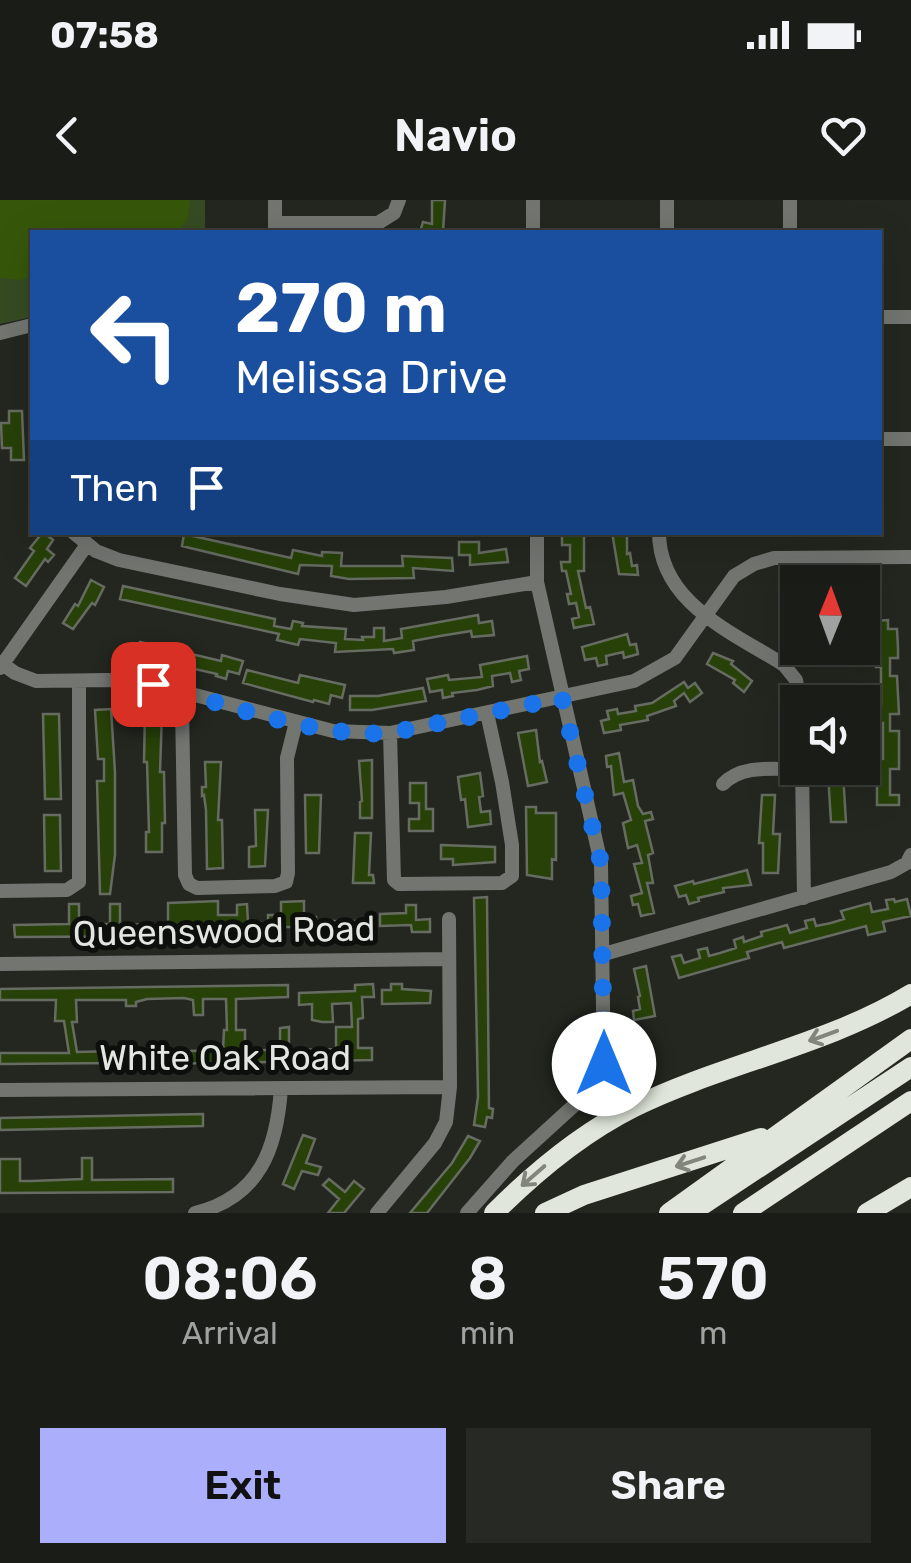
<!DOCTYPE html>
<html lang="en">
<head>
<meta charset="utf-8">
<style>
  body { margin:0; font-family:Rubik,sans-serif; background:#272a24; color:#f1f3f6; height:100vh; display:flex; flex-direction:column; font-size:38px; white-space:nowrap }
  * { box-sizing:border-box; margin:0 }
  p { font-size:32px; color:#9fa2a1 }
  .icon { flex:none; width:55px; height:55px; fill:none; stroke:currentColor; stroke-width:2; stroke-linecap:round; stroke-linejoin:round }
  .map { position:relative; height:1013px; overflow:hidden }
  .side { display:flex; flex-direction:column; background:#1a1d17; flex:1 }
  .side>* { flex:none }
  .banner { position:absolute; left:30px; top:30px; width:852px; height:305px; border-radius:0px; box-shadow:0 10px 40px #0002,0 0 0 2px #383b36; background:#1a4fa0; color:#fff; overflow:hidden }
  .needle { width:65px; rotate:1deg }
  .controls { position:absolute; left:780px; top:365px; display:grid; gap:20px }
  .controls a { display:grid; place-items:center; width:100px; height:100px; border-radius:0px; background:#1a1d17; box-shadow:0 10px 40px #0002,0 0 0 2px #383b36; font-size:50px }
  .pin { position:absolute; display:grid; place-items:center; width:85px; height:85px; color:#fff; margin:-42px; border-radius:20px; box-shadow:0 5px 15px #0006 }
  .me { position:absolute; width:110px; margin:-55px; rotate:0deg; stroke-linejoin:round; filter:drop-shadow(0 0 8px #0008) }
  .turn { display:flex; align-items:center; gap:35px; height:210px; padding:0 40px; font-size:45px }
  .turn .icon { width:130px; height:130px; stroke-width:2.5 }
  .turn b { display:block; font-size:70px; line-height:85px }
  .then { display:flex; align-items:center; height:95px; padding:0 40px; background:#0003; gap:20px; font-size:38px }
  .eta { display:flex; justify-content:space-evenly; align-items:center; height:170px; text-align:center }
  .eta b { font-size:60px; font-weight:600; line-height:70px }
  .action { display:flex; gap:20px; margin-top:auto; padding:20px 40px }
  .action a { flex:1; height:115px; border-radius:0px; background:#abaffb; color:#111; font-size:40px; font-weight:600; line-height:115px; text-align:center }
  .action a+a { background:#272a24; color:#f1f3f6 }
  .status { display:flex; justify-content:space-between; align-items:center; height:70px; padding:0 50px; background:#1a1d17; direction:ltr }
  .status svg { height:28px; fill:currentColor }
  header { display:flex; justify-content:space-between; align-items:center; height:130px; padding:0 40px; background:#1a1d17; font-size:45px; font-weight:600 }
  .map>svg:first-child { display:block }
  .green { fill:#364b22 }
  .water { fill:#36570a }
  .building { fill:#274108; stroke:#666c62; stroke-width:2.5 }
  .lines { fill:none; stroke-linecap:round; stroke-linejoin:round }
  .minor { stroke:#737571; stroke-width:14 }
  .highway { stroke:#e0e6db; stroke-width:20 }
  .oneway { stroke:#81857e }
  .route { stroke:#1a73e8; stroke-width:18; stroke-dasharray:0 32.4 }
  .labels { text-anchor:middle; stroke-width:10; stroke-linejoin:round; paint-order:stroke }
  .street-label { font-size:35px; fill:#e2e5e0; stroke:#0d0f0c }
</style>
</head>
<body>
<div class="status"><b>07:58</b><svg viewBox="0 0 49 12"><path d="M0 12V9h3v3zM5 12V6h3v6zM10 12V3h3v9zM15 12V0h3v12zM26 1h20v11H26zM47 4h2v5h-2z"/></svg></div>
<header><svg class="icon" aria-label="back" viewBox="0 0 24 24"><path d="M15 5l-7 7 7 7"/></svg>Navio<svg class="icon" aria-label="heart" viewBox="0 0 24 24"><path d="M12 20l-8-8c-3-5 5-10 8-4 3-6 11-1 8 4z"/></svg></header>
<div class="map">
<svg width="911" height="1013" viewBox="0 0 911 1013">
  <rect width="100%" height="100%" fill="#23271f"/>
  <!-- green -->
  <path class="green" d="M 0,0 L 205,0 L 205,32 L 32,32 L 32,117 L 0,124 Z"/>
  <!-- water -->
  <path class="water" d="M 0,0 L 189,0 L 190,3 L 187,21 L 176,32 L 32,32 L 32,76 L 20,80 L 0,78 Z"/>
  <!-- building -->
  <path class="building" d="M 432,0 L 445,0 L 443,32 L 420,32 L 423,22 L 432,24 Z
    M 9,211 L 22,211 L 24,260 L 11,260 L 11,248 L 2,248 L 1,223 L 9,223 Z
    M 43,332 L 53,340 L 47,349 L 54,355 L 48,362 L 45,359 L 26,386 L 15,378 L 34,351 L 30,348 Z
    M 571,332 L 584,332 L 584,371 L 578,371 L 586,408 L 590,407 L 594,424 L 574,428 L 572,419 L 579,417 L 576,403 L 569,404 L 567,394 L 571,394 L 566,371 L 562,371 L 561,362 L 570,362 L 570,345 L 562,345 L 562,335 Z
    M 612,332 L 627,332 L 627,354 L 630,353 L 632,366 L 637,365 L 638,375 L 619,374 Z
    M 184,334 L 291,358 L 293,350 L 322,356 L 322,352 L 342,353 L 341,366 L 403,366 L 402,356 L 452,358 L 453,371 L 413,368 L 414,378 L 349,379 L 331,376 L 332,366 L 300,365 L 298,374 L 182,346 Z
    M 459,342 L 479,342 L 479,353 L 506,349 L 508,362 L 470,365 L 470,355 L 459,355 Z
    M 91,380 L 104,387 L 95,405 L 92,403 L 73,429 L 63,423 L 75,404 L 78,406 Z
    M 123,386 L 275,419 L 274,426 L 291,429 L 293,421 L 303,423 L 302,426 L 346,429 L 345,439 L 363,440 L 362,437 L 374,437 L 374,428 L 384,428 L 384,441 L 402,438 L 401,429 L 478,415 L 479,423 L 492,421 L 494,435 L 472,437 L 471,431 L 440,436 L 413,441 L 414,450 L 394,453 L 393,449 L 335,452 L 336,443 L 300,439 L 298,445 L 277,440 L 279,434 L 120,399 Z
    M 888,420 L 888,429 L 897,429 L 898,448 L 898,458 L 890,458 L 890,476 L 897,476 L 899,514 L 890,514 L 890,531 L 899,531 L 899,569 L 890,569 L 890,595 L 899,595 L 899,605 L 877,605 L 877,560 L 883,559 L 883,523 L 877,523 L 876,505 L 881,505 L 881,467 L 876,467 L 875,421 Z
    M 627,434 L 630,445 L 636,444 L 638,454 L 624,458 L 623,452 L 606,456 L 607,464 L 598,466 L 596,458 L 585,460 L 582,447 Z
    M 140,442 L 221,461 L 222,455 L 243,461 L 239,474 L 228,471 L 226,479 L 216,476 L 217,474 L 138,456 Z
    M 713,453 L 733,461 L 731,464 L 752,481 L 744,492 L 733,483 L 735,480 L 707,464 Z
    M 527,456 L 529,469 L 519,471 L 521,480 L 512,482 L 510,473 L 492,476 L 493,486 L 477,490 L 452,493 L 453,496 L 443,498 L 442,490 L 430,492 L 427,479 L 448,475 L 449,480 L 482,477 L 480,465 Z
    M 247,470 L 298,483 L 300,475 L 345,485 L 342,498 L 331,495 L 329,504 L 314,500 L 313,502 L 243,483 Z
    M 684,482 L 688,488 L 695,483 L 702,493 L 690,502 L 684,493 L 674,501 L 676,506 L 647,516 L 648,520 L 620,525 L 621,530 L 604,533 L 601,521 L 609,519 L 607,511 L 617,509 L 618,514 L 636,511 L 635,506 L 652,503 Z
    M 423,488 L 426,501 L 372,510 L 350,510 L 350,496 L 378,496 Z
    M 111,509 L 115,572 L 115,655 L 110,694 L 100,694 L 97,581 L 104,581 L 104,559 L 98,559 L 95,510 Z
    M 145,512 L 162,512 L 160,572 L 164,572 L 165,623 L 162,623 L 162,652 L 146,652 L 146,632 L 149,632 L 147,562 L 144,562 Z
    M 43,514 L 59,514 L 61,599 L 45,599 Z
    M 536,530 L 540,562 L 542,561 L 547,582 L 528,586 L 518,533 Z
    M 619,553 L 624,582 L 633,580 L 638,606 L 643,614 L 651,612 L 653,619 L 645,621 L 653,653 L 648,655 L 653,683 L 647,683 L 654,713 L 641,716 L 638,704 L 633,705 L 631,696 L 642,693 L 634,664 L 642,663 L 637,645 L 628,648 L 623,623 L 631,620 L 623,593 L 614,595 L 611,566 L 607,567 L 606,556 Z
    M 372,560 L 372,618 L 360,618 L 360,602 L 362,601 L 359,561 Z
    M 205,562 L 221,562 L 218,620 L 222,620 L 223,668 L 207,669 L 206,610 L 204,595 L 202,596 L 202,587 L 206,587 Z
    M 480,573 L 483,596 L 479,597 L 481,612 L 490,611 L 491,624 L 468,627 L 465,599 L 461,600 L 458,577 Z
    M 828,573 L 843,573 L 846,622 L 831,622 Z
    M 410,583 L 426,583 L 426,609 L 433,609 L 433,631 L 409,631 L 409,619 L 419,619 L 419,603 L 410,603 Z
    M 305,595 L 321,595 L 319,653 L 306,653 Z
    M 762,595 L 775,595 L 773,634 L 780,634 L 778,673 L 763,673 L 763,643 L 759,643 Z
    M 526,607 L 536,607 L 536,613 L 556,613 L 556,660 L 552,659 L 552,679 L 527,675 Z
    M 255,610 L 268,610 L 265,666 L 249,667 L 249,647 L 256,646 Z
    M 44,615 L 60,615 L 61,671 L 45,671 Z
    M 355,633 L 371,633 L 369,675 L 373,675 L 374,683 L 353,683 Z
    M 441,645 L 495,647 L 495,662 L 453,665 L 453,659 L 441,659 Z
    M 747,670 L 751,685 L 723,688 L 724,692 L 698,698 L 699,701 L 689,704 L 686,695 L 679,697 L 675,686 L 693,681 L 694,684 Z
    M 487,697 L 489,908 L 493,909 L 492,918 L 487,917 L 485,927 L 474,925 L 478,897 L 474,698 Z
    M 894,699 L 895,702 L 907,699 L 911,716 L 883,722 L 885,731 L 868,735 L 866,726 L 784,748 L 782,742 L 747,752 L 749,758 L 679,778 L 672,757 L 681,755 L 684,763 L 700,758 L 698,750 L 707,748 L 709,756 L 720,753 L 736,748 L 734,740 L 743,737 L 744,742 L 762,736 L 761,732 L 787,725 L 790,733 L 807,728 L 805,721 L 814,719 L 816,726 L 831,723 L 844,719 L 841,711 L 870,703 L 872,712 L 888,709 L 886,700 Z
    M 218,701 L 218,715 L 237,715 L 237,705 L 247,704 L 248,722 L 260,722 L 260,734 L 241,734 L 241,727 L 203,727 L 204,736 L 15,737 L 14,725 L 69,724 L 69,704 L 79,704 L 79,724 L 110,724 L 110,704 L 120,704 L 120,725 L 156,724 L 168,723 L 168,703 Z
    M 304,701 L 304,717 L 316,717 L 316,721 L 372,721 L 373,733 L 298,734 L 298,727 L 268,727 L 268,715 L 281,715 L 281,702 Z
    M 406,705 L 416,705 L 416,720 L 430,719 L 430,732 L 412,732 L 411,725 L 380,726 L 380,714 L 406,713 Z
    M 646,766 L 655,816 L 634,820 L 633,811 L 640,809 L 638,797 L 640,796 L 634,769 Z
    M 373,784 L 374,797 L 362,797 L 363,818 L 358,819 L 358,848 L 372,848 L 372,860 L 155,864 L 154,852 L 223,850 L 224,830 L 227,830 L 226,799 L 203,799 L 203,815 L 194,815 L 193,800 L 184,798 L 147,799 L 136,802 L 136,806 L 126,806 L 126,800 L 76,800 L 77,822 L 72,822 L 77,852 L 114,851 L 114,863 L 0,864 L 0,853 L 69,853 L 64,821 L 55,821 L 56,800 L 0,800 L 0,789 L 288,785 L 288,797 L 236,799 L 236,830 L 245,830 L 245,850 L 280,850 L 280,828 L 289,827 L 289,850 L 336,849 L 336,827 L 352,827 L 351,803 L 332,804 L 333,822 L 322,822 L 312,820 L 312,804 L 299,805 L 299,793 L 355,791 L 355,785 Z
    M 391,784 L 402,784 L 402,789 L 431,791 L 430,803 L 382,804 L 382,790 L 391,790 Z
    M 203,914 L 203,926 L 0,930 L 0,918 Z
    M 303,935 L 315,939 L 306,963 L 321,967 L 318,975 L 302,971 L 294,989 L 283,984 Z
    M 468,936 L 480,941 L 470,958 L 427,1013 L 410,1013 L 452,963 Z
    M 82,958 L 92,958 L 92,980 L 173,979 L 173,992 L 0,993 L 0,959 L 20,959 L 20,981 L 32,981 L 82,979 Z
    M 329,979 L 345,992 L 354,981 L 364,989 L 344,1013 L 328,1013 L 339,999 L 323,985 Z"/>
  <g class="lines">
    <!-- minor -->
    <path class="minor" d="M 275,0 L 275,32
      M 533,0 L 533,32
      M 667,0 L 667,32
      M 790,0 L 790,32
      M 275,23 L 378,23 L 394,13 L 399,0
      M 880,117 L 911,117
      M 0,133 L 32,125
      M 880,239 L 911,239
      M 73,332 L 96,351 L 119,360 L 280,394 L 354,405 L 446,397 L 537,382
      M 659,332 C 659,403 732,432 784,465 L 796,480 L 800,502
      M 0,462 L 15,473 L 36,481 L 108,480 L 153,484 L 333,531 L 390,533 L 634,481 L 675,458 L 734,376 L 754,364 L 774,358 L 911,357
      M 0,468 L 86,346
      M 185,492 L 182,507 L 185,675 L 189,684 L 197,688 L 275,686 L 286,682 L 288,673 L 287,558 L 296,522
      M 390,533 L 394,680 L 399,684 L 502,683 L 512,676 L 512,645 L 502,582 L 487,513
      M 802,568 L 804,698
      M 723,584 C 743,563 776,570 802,569
      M 0,691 L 67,690 L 79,682 L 79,481
      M 604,754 L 891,672 L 907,663 L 911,655
      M 0,764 L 449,759
      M 0,890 L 450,887
      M 195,1013 C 260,997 277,948 281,888
      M 377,1013 L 435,943 L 446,922 L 450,887 L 449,719
      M 467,1013 L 513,961 L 604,878 L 601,663 L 537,382 L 537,332"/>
    <!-- highway -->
    <path class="highway" d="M 494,1013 C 535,972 582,933 634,907 C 724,863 825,846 911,794
      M 545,1013 L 584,995 L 761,938
      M 669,1013 L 911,839
      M 690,1013 L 911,867
      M 743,1013 L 911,901
      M 867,1013 L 911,987"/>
  </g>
  <!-- one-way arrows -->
  <defs><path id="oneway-shaft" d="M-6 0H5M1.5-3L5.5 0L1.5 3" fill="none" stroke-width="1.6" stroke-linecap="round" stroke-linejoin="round" transform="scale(2.5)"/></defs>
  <g class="oneway">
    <use href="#oneway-shaft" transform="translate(823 836) rotate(160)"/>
    <use href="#oneway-shaft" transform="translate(690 962) rotate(162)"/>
    <use href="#oneway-shaft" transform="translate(533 976) rotate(139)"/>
  </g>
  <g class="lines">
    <!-- route -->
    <path class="route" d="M 153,484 C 227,504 314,538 390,533 L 562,498 L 601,663 L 604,864"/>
  </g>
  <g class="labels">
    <!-- street labels -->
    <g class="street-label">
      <text transform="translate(224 731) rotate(-1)" y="12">Queenswood Road</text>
      <text x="225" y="870">White Oak Road</text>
    </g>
  </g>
</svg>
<div class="controls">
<a><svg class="needle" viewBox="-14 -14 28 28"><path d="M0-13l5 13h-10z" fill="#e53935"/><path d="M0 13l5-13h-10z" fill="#9fa2a1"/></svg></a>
<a><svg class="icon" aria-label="sound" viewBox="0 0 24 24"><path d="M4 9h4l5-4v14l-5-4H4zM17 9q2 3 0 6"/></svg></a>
</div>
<div class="pin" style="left:153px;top:484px;background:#d93025"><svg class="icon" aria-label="arrive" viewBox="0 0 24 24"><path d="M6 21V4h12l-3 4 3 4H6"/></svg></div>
<svg class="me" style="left:604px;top:864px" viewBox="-20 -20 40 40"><circle r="19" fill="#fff"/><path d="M0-13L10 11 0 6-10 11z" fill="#1a73e8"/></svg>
<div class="banner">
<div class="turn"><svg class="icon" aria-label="left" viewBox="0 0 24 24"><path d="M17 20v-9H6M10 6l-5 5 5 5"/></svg><div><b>270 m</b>Melissa Drive</div></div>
<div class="then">Then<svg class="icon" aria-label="arrive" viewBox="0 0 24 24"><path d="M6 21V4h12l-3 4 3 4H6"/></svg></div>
</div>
</div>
<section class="side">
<div class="eta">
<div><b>08:06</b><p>Arrival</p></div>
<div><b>8</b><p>min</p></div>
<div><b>570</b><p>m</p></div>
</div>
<div class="action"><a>Exit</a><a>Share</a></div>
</section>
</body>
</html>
